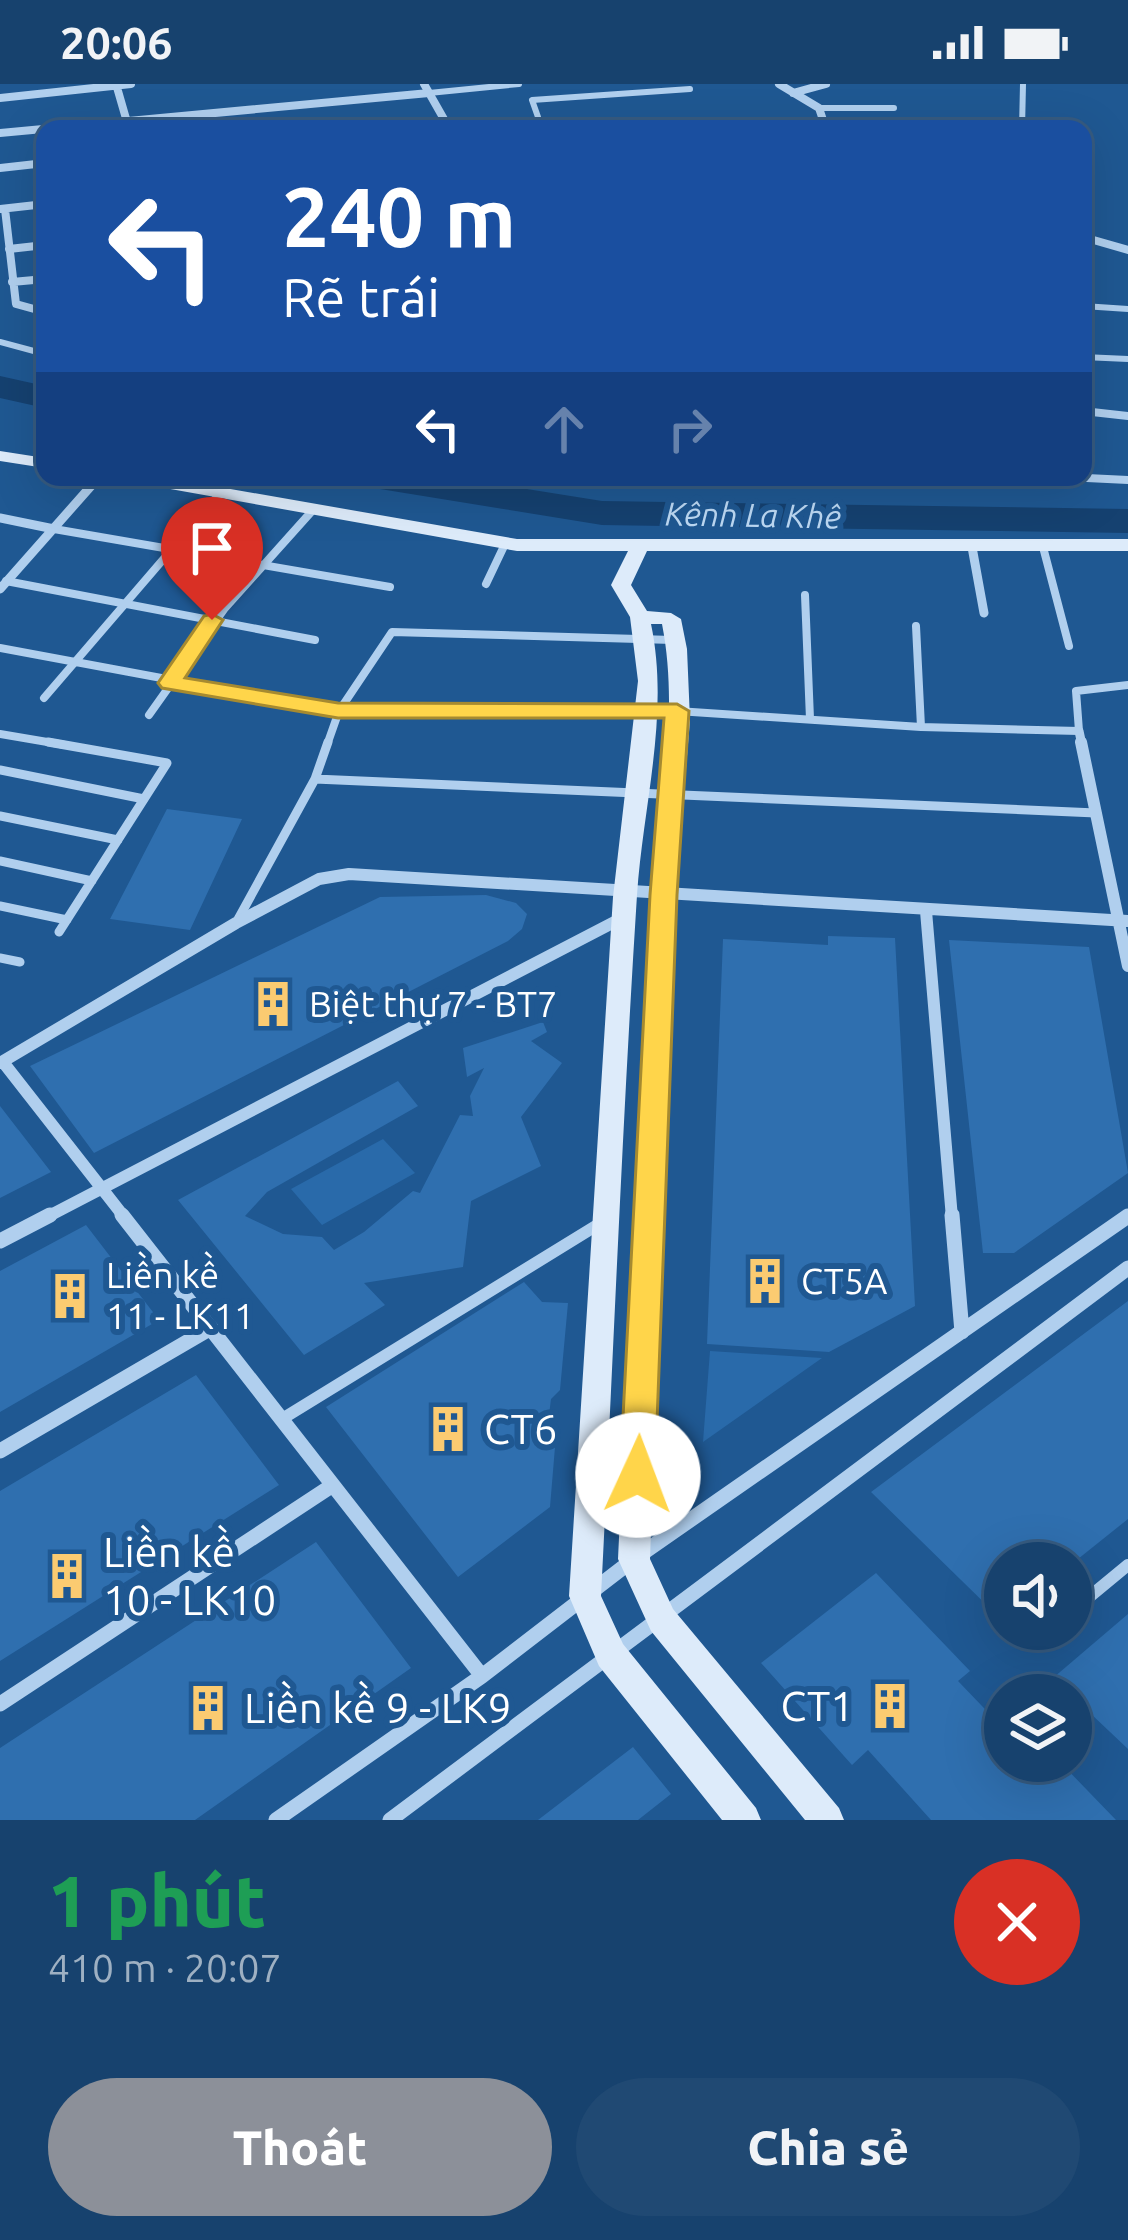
<!DOCTYPE html>
<html lang="vi">
<head>
<meta charset="utf-8">
<style>
  body { margin:0; font-family:Ubuntu,sans-serif; background:#204973; color:#f1f3f6; height:100vh; display:flex; flex-direction:column; font-size:45px; white-space:nowrap }
  * { box-sizing:border-box; margin:0 }
  p { font-size:39px; color:#9eb0c2 }
  .icon { flex:none; width:66px; height:66px; fill:none; stroke:currentColor; stroke-width:2; stroke-linecap:round; stroke-linejoin:round }
  .map { position:relative; height:1736px; overflow:hidden }
  .sheet { display:flex; flex-direction:column; background:#17426e; flex:1 }
  .sheet>* { flex:none }
  .top-card { position:absolute; left:36px; top:36px; width:1056px; height:366px; border-radius:24px; box-shadow:0 12px 48px #0002,0 0 0 3px #365b81; background:#1a4fa0; color:#fff; overflow:hidden }
  .tools { position:absolute; left:984px; top:1458px; display:grid; gap:24px }
  .tools a { display:grid; place-items:center; width:108px; height:108px; border-radius:50%; background:#17426e; box-shadow:0 12px 48px #0002,0 0 0 3px #365b81; font-size:60px }
  .pin { position:absolute; display:grid; place-items:center; width:102px; height:102px; color:#fff; margin:-123px -51px; border-radius:50% 50% 50% 0; rotate:-45deg; box-shadow:0 0 12px #0007 }
  .pin .icon { rotate:45deg }
  .me { position:absolute; width:132px; margin:-66px; rotate:2deg; stroke-linejoin:round; filter:drop-shadow(0 0 9px #0008) }
  .turn { display:flex; align-items:center; gap:42px; height:252px; padding:0 48px; font-size:54px }
  .turn .icon { width:156px; height:156px; stroke-width:2.5 }
  .turn b { display:block; font-size:84px; line-height:102px }
  .lanes { display:flex; align-items:center; height:114px; padding:0 48px; background:#0003; justify-content:center; gap:60px; direction:ltr }
  .lanes .off { opacity:.35 }
  .round { display:grid; place-items:center; flex:none; width:126px; height:126px; border-radius:63px; background:#204973 }
  .headline { display:flex; align-items:center; justify-content:space-between; height:204px; padding:0 48px }
  h1 { font-size:72px; font-weight:800; line-height:90px; color:#1e9e55 }
  .primary-button { display:flex; gap:24px; margin-top:auto; padding:24px 48px }
  .primary-button a { flex:1; height:138px; border-radius:72px; background:#8c9099; color:#fff; font-size:48px; font-weight:800; line-height:138px; text-align:center }
  .primary-button a+a { background:#204973; color:#f1f3f6 }
  .status { display:flex; justify-content:space-between; align-items:center; height:84px; padding:0 60px; background:#17426e; direction:ltr }
  .status svg { height:33px; fill:currentColor }
  .map>svg:first-child { display:block }
  .green { fill:#296aaa }
  .lines { fill:none; stroke-linecap:round; stroke-linejoin:round }
  .river { fill:#154170; fill-rule:evenodd }
  .building { fill:#2f6faf }
  .lane-far3 { stroke:#b0cfee; stroke-width:6 }
  .lane-far2 { stroke:#b0cfee; stroke-width:8 }
  .lane-far1 { stroke:#b0cfee; stroke-width:9 }
  .lane { stroke:#b0cfee; stroke-width:12 }
  .street-far3 { stroke:#b0cfee; stroke-width:8 }
  .street-far2 { stroke:#b0cfee; stroke-width:9 }
  .street-far1 { stroke:#b0cfee; stroke-width:12 }
  .street { stroke:#b0cfee; stroke-width:15 }
  .secondary { fill:#ddebfa; fill-rule:evenodd }
  .route { fill:#ffd54a; stroke:#a68a30; stroke-width:3 }
  .labels { text-anchor:middle; stroke-width:12; stroke-linejoin:round; paint-order:stroke }
  .far-water-label { font-size:33px; font-style:italic; fill:#bdd9f4; stroke:#1f5892 }
  .poi-label { font-size:36px; fill:#fff; stroke:#1f5892; text-anchor:start }
  .near-poi-label { font-size:42px; fill:#fff; stroke:#1f5892; text-anchor:start }
</style>
</head>
<body>
<div class="status"><b>20:06</b><svg viewBox="0 0 49 12"><path d="M0 12V9h3v3zM5 12V6h3v6zM10 12V3h3v9zM15 12V0h3v12zM26 1h20v11H26zM47 4h2v5h-2z"/></svg></div>
<div class="map">
<svg width="1128" height="1736" viewBox="0 0 1128 1736">
  <rect width="100%" height="100%" fill="#1f5892"/>
  <!-- green -->
  <path class="green" d="M 383,1055 L 415,1089 L 322,1141 L 291,1105 Z
    M 710,1267 L 822,1274 L 703,1358 Z"/>
  <g class="lines">
    <!-- river -->
    <path class="river" d="M 0,292 L 45,302 L 45,324 L 0,314 Z
      M 361,393 L 451,393 L 602,417 L 1128,425 L 1128,449 L 602,441 L 380,405 L 366,401 Z"/>
  </g>
  <!-- building -->
  <path class="building" d="M 167,725 L 242,735 L 190,846 L 110,835 Z
    M 486,811 L 516,819 L 527,830 L 522,845 L 508,857 L 94,1069 L 30,982 L 380,813 Z
    M 828,852 L 895,854 L 915,1222 L 829,1268 L 707,1260 L 723,855 L 828,861 Z
    M 949,856 L 1089,863 L 1128,1089 L 1014,1169 L 983,1169 Z
    M 543,938 L 547,948 L 531,957 L 562,979 L 521,1033 L 541,1082 L 471,1117 L 463,1183 L 364,1199 L 385,1221 L 304,1271 L 178,1116 L 398,997 L 418,1022 L 267,1108 L 245,1132 L 283,1150 L 322,1153 L 334,1166 L 364,1148 L 413,1107 L 420,1109 L 460,1031 L 473,1032 L 470,1012 L 484,984 L 467,993 L 463,964 Z
    M 0,1022 L 51,1088 L 0,1114 Z
    M 86,1141 L 159,1236 L 0,1328 L 0,1187 Z
    M 524,1198 L 542,1218 L 568,1219 L 560,1306 L 551,1315 L 548,1339 L 556,1351 L 550,1423 L 458,1493 L 326,1323 Z
    M 1128,1217 L 1128,1435 L 1073,1479 L 1005,1479 L 1005,1539 L 871,1408 Z
    M 196,1291 L 279,1401 L 0,1577 L 0,1407 Z
    M 316,1458 L 411,1584 L 195,1736 L 0,1736 L 0,1664 Z
    M 876,1489 L 970,1587 L 958,1597 L 1005,1646 L 1005,1677 L 1059,1677 L 1116,1736 L 931,1736 L 868,1666 L 852,1681 L 761,1579 Z
    M 1128,1530 L 1128,1665 L 1053,1594 Z
    M 633,1663 L 671,1710 L 638,1736 L 538,1736 Z"/>
  <g class="lines">
    <!-- lane-far3 -->
    <path class="lane-far3" d="M 429,9 L 519,0
      M 819,24 L 894,24
      M 538,33 L 532,16 L 690,5
      M 1022,45 L 1023,0
      M 1083,222 L 1128,225
      M 0,258 L 45,270
      M 1083,273 L 1128,275"/>
    <!-- lane-far2 -->
    <path class="lane-far2" d="M 1083,327 L 1128,332
      M 567,393 L 691,393
      M 1066,393 L 1128,396
      M 54,445 L 390,503
      M 1043,463 L 1069,562
      M 6,497 L 315,556
      M 486,500 L 505,460
      M 805,511 L 810,635
      M 916,542 L 921,643
      M 0,564 L 339,627 L 677,627 L 921,643 L 1079,647 L 1076,607 L 1128,601
      M 44,614 L 222,407
      M 149,631 L 225,524 L 312,427
      M 0,650 L 65,661
      M 327,661 L 339,627 L 392,548 L 673,556"/>
    <!-- lane-far1 -->
    <path class="lane-far1" d="M 48,658 L 167,679 L 59,848
      M 0,686 L 144,715
      M 315,695 L 1096,729
      M 0,732 L 118,756
      M 0,777 L 92,797
      M 0,822 L 67,836
      M 236,839 L 315,695 L 328,658
      M 0,874 L 20,878"/>
    <!-- lane -->
    <path class="lane" d="M 282,1335 L 599,1140
      M 1071,1528 L 1128,1481
      M 1040,1554 L 1051,1545"/>
    <!-- street-far3 -->
    <path class="street-far3" d="M 116,0 L 129,45
      M 424,0 L 449,44
      M 779,0 L 819,24 L 826,45
      M 793,9 L 826,0
      M 0,14 L 131,0
      M 378,45 L 446,38
      M 0,49 L 429,9
      M 0,84 L 45,79
      M 0,125 L 45,120
      M 5,125 L 16,220 L 45,228
      M 1083,153 L 1128,166
      M 9,165 L 45,161
      M 12,198 L 45,195"/>
    <!-- street-far2 -->
    <path class="street-far2" d="M 0,434 L 54,445
      M 972,463 L 984,529
      M 0,505 L 99,393
      M 1079,647 L 1082,661"/>
    <!-- street-far1 -->
    <path class="street-far1" d="M 1081,658 L 1128,882
      M 926,827 L 952,1134
      M 3,978 L 125,1134
      M 0,979 L 236,839 L 319,795 L 349,790 L 1128,837
      M 45,1134 L 624,833"/>
    <!-- street -->
    <path class="street" d="M 122,1131 L 482,1592
      M 952,1131 L 962,1248
      M 0,1157 L 50,1131
      M 0,1367 L 211,1244
      M 0,1620 L 333,1401
      M 276,1736 L 482,1592 L 634,1475 L 1128,1132
      M 390,1736 L 1128,1184"/>
    <!-- secondary -->
    <path class="secondary" d="M 0,367 L 45,374 L 45,384 L 0,377 Z
      M 122,393 L 162,393 L 517,455 L 1128,455 L 1128,467 L 647,467 L 631,501 L 647,527 L 671,529 L 681,535 L 687,565 L 690,636 L 675,817 L 650,1475 L 673,1525 L 839,1724 L 844,1736 L 805,1736 L 651,1547 L 618,1475 C 628,1260 639,1045 651,830 C 656,734 681,636 662,540 L 651,540 C 670,630 643,721 637,811 C 622,1044 613,1279 601,1512 L 623,1560 L 756,1724 L 761,1736 L 722,1736 L 599,1582 L 569,1512 L 613,813 L 638,597 L 630,533 L 611,501 L 628,467 L 517,467 L 131,398 Z"/>
  </g>
  <!-- route -->
  <path class="route" d="M 212,530 L 223,536 L 185,594 L 338,619 L 677,620 L 689,627 L 677,811 L 655,1391 L 650,1402 L 638,1407 L 625,1402 L 620,1391 L 650,811 L 664,634 L 338,634 L 162,604 L 158,599 L 204,532 Z"/>
  <!-- icons -->
  <defs>
    <symbol id="building-bare" viewBox="-9 -9 18 18"><path d="M-4-6H4V6H1V3H-1V6H-4ZM-2.5-4.3h1.7v1.8h-1.7ZM.8-4.3h1.7v1.8H.8ZM-2.5-1h1.7V.8h-1.7ZM.8-1h1.7V.8H.8Z" fill="#fbcb71" stroke="#1f5892" stroke-width="2.5" paint-order="stroke"/></symbol>
  </defs>
  <g fill-rule="evenodd">
    <use href="#building-bare" x="240" y="887" width="66" height="66"/>
    <use href="#building-bare" x="732" y="1164" width="66" height="66"/>
    <use href="#building-bare" x="37" y="1179" width="66" height="66"/>
    <use href="#building-bare" x="415" y="1312" width="66" height="66"/>
    <use href="#building-bare" x="34" y="1459" width="66" height="66"/>
    <use href="#building-bare" x="857" y="1589" width="66" height="66"/>
    <use href="#building-bare" x="175" y="1591" width="66" height="66"/>
  </g>
  <g class="labels">
    <!-- far-water labels -->
    <g class="far-water-label">
      <text transform="translate(753 431) rotate(1)" y="12">Kênh La Khê</text>
    </g>
    <!-- poi labels -->
    <g class="poi-label">
      <text x="309" y="933">Biệt thự 7 - BT7</text>
      <text x="106" y="1204">Liền kề<tspan x="106" dy="41">11 - LK11</tspan></text>
      <text x="801" y="1210">CT5A</text>
    </g>
    <!-- near-poi labels -->
    <g class="near-poi-label">
      <text x="484" y="1360">CT6</text>
      <text x="103" y="1483">Liền kề<tspan x="103" dy="48">10 - LK10</tspan></text>
      <text x="854" y="1637" text-anchor="end">CT1</text>
      <text x="244" y="1639">Liền kề 9 - LK9</text>
    </g>
  </g>
</svg>
<div class="tools">
<a><svg class="icon" aria-label="sound" viewBox="0 0 24 24"><path d="M4 9h4l5-4v14l-5-4H4zM17 9q2 3 0 6"/></svg></a>
<a><svg class="icon" aria-label="layers" viewBox="0 0 24 24"><path d="M12 4l9 5-9 5-9-5zM3 14l9 5 9-5"/></svg></a>
</div>
<div class="pin" style="left:212px;top:536px;background:#d93025"><svg class="icon" aria-label="arrive" viewBox="0 0 24 24"><path d="M6 21V4h12l-3 4 3 4H6"/></svg></div>
<svg class="me" style="left:638px;top:1391px" viewBox="-20 -20 40 40"><circle r="19" fill="#fff"/><path d="M0-13L10 11 0 6-10 11z" fill="#ffd54a"/></svg>
<div class="top-card">
<div class="turn"><svg class="icon" aria-label="left" viewBox="0 0 24 24"><path d="M17 20v-9H6M10 6l-5 5 5 5"/></svg><div><b>240 m</b>Rẽ trái</div></div>
<div class="lanes"><svg class="icon" aria-label="left" viewBox="0 0 24 24"><path d="M17 20v-9H6M10 6l-5 5 5 5"/></svg><svg class="icon off" aria-label="ahead" viewBox="0 0 24 24"><path d="M12 20V5M6 11l6-6 6 6"/></svg><svg class="icon off" aria-label="right" viewBox="0 0 24 24"><path d="M7 20v-9h11M14 6l5 5-5 5"/></svg></div>
</div>
</div>
<section class="sheet">
<div class="headline"><div><h1>1 phút</h1><p>410 m · 20:07</p></div><a class="round" style="background:#d93025;color:#fff"><svg class="icon" aria-label="close" viewBox="0 0 24 24"><path d="M6 6l12 12M18 6L6 18"/></svg></a></div>
<div class="primary-button"><a>Thoát</a><a>Chia sẻ</a></div>
</section>
</body>
</html>
